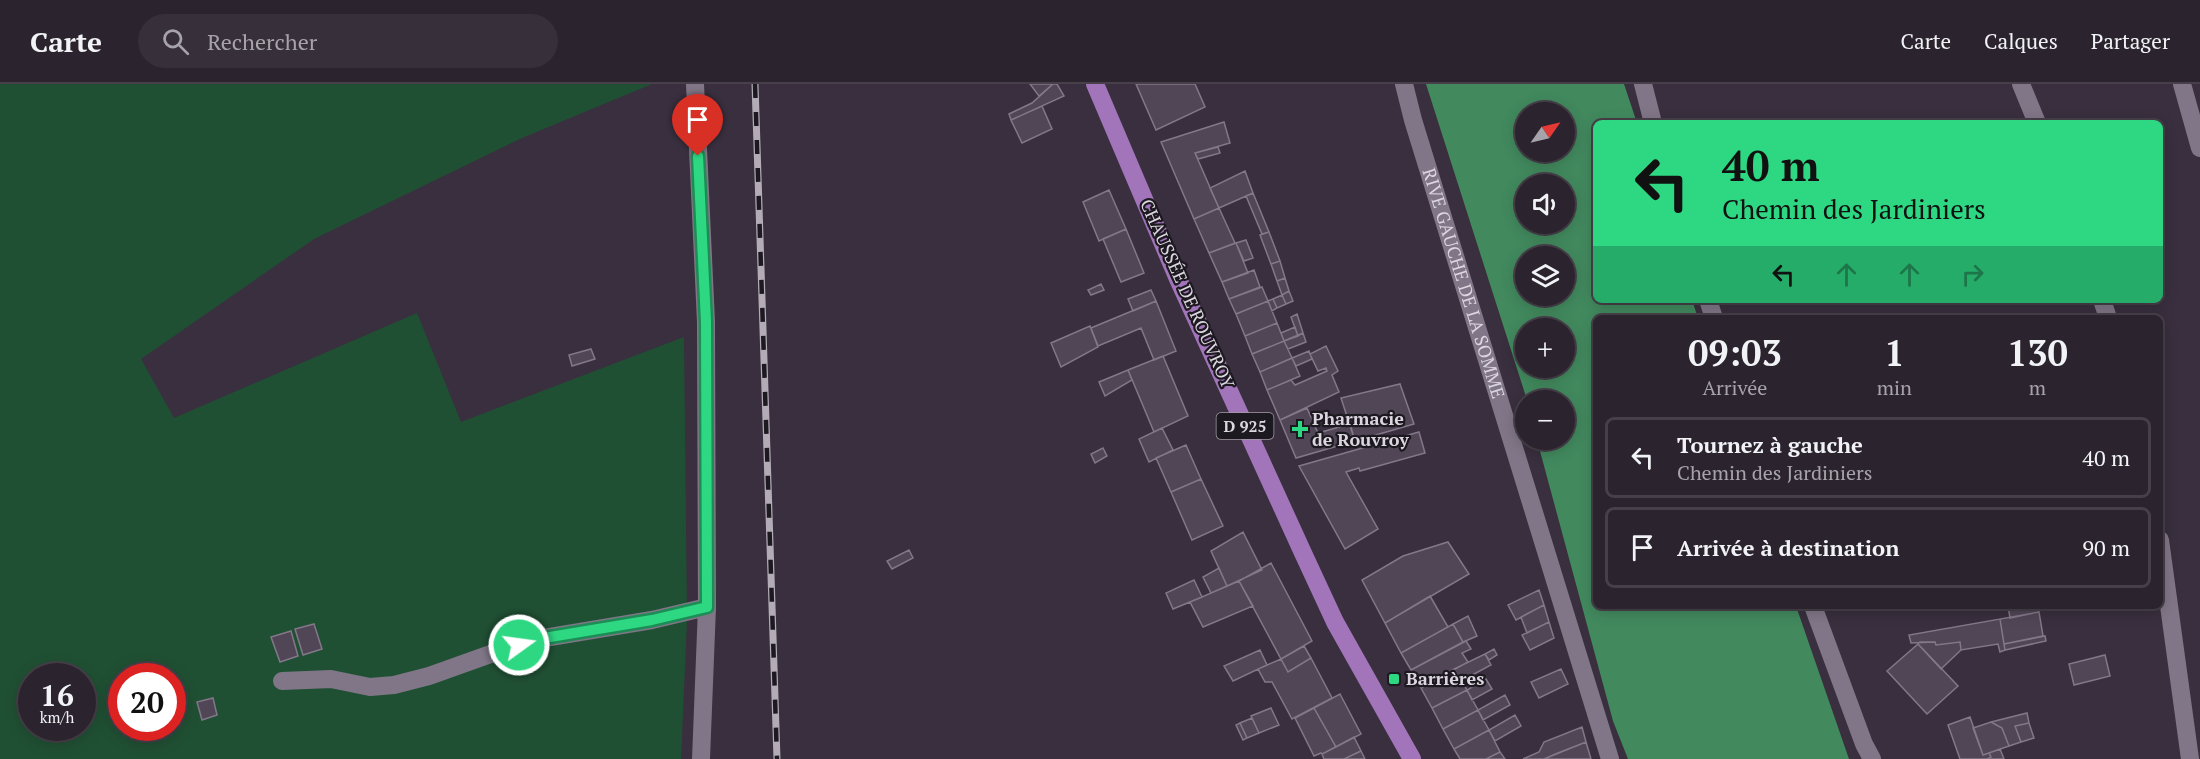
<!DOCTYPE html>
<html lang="fr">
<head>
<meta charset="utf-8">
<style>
  body { margin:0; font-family:"PT Serif",serif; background:#372f3a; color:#f1f3f6; height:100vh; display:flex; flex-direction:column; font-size:22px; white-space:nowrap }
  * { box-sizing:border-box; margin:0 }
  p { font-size:20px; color:#a6a4aa }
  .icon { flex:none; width:33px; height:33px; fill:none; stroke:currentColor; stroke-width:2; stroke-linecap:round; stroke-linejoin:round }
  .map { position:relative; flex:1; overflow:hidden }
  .drawer { position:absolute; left:1593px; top:231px; width:570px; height:294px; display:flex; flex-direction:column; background:#2b232e; border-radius:9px; box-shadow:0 3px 15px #0003,0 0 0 2px #47404a }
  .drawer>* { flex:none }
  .banner { position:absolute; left:1593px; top:36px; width:570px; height:183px; border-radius:9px; box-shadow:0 3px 15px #0003,0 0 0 2px #47404a; background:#2ed883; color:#111; overflow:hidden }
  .needle { width:39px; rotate:56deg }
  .controls { position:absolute; left:1515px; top:18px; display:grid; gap:12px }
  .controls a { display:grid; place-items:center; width:60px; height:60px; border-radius:50%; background:#2b232e; box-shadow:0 3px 15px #0003,0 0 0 2px #47404a; font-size:30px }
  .speed { position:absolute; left:18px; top:579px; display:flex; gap:12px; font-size:30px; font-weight:700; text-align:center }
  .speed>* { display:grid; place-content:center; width:78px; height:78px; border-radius:50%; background:#2b232e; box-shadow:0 3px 15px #0003,0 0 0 2px #47404a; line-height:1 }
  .speed small { font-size:15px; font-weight:400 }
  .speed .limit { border:9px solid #d22; background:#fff; color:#111 }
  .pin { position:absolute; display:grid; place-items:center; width:51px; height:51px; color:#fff; margin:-62px -26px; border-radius:50% 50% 50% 0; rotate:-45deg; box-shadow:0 0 6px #0007 }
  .pin .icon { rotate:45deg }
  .me { position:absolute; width:66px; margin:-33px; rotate:76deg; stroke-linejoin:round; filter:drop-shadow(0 0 4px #0008) }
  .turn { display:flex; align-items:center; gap:21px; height:126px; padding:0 30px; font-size:27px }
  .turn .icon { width:78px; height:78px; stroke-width:2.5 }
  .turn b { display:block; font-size:42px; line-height:51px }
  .lanes { display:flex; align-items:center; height:57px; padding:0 30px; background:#0003; justify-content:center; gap:30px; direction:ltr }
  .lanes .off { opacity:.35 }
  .eta { display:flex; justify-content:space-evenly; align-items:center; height:102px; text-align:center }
  .eta b { font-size:36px; font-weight:700; line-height:42px }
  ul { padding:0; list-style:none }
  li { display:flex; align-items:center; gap:18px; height:81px; margin:0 12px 9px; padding:0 18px; border:3px solid #47404a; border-radius:9px }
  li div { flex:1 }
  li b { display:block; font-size:22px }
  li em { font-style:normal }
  header { display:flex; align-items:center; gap:36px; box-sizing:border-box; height:84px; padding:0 30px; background:#2b232e; border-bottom:2px solid #47404a }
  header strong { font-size:28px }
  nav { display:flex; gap:33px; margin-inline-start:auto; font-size:21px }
  .search { width:420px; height:54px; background:#372f3a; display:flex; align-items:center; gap:15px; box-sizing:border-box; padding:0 21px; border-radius:33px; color:#a6a4aa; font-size:22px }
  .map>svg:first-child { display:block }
  .green { fill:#205034; fill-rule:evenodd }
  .water { fill:#42895e; fill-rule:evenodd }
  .building { fill:#504656; stroke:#827889; stroke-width:1.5 }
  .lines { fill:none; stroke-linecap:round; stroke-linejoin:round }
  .minor { stroke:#807687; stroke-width:18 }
  .major { stroke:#a275bb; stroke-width:18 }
  .rail-casing { stroke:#b3acb7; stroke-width:7 }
  .rail { stroke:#1d1920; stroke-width:4.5; stroke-dasharray:14; stroke-linecap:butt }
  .route-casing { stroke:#1e8c55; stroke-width:15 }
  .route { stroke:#2ed883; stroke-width:10 }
  .poi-dot { fill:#2ed883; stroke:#1d1920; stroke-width:2 }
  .labels { text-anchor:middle; stroke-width:4.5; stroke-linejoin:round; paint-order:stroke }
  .shield { fill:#1d1920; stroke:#a39da6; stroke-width:1.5 }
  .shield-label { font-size:16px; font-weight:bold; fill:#dcd6e0 }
  .street-label { font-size:18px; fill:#dcd6e0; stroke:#1d1920 }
  .poi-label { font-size:18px; font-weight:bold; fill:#dcd6e0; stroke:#1d1920; text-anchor:start }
</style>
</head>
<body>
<header>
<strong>Carte</strong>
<div class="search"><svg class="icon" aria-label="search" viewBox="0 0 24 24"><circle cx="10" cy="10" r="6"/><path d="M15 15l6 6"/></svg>Rechercher</div>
<nav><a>Carte</a><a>Calques</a><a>Partager</a></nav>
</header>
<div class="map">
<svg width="2200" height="675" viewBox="0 0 2200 675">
  <rect width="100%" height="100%" fill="#392f3e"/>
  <!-- green -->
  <path class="green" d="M 0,0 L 652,0 L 522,54 L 314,155 L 141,275 L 174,334 L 417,229 L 461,338 L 684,253 L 687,537 L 681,675 L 0,675 ZM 32,592 L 82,592 L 82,644 L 32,644 ZM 122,592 L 172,592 L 172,644 L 122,644 Z"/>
  <!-- water -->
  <path class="water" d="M 1426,0 L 1624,0 L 1637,39 L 1596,39 L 1596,216 L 1692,216 L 1698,234 L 1596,234 L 1596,522 L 1796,522 L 1849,675 L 1628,675 L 1613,637 L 1537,356 L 1564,356 L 1564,316 L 1527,316 ZM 1526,28 L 1564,28 L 1564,68 L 1526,68 ZM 1526,100 L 1564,100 L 1564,140 L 1526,140 ZM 1564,172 L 1564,212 L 1526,212 L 1526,172 ZM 1526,244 L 1564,244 L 1564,284 L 1526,284 Z"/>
  <!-- building -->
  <path class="building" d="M 1030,0 L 1053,0 L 1039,12 Z
    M 1053,0 L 1057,0 L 1064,12 L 1011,36 L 1009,30 L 1032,19 Z
    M 1136,0 L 1195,0 L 1205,23 L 1156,46 Z
    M 1042,22 L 1052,45 L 1022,59 L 1011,36 Z
    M 1224,38 L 1230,59 L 1195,69 L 1219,124 L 1194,135 L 1161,58 Z
    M 1218,63 L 1220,69 L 1198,75 L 1195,69 Z
    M 1245,87 L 1253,109 L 1219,124 L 1210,104 Z
    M 1109,106 L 1126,145 L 1099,157 L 1083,118 Z
    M 1253,109 L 1269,148 L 1262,150 L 1246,112 Z
    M 1219,124 L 1235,159 L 1209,169 L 1194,135 Z
    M 1126,145 L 1144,189 L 1121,198 L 1103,155 Z
    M 1269,148 L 1280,177 L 1271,180 L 1260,151 Z
    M 1246,156 L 1253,174 L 1244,177 L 1236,159 Z
    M 1236,159 L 1248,189 L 1222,198 L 1209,169 Z
    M 1280,177 L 1285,194 L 1277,197 L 1271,180 Z
    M 1254,186 L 1260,203 L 1229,215 L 1222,198 Z
    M 1285,194 L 1289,207 L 1282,211 L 1277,197 Z
    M 1101,200 L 1104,206 L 1091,211 L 1088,206 Z
    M 1262,203 L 1268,217 L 1236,230 L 1229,215 Z
    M 1151,206 L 1156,217 L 1133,227 L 1128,215 Z
    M 1289,207 L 1293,217 L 1286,220 L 1282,211 Z
    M 1282,211 L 1286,220 L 1277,224 L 1273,215 Z
    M 1273,215 L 1277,224 L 1272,227 L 1268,217 Z
    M 1156,217 L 1176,267 L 1154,276 L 1141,244 L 1098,262 L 1091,244 Z
    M 1268,217 L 1277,239 L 1245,252 L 1236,230 Z
    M 1297,230 L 1303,249 L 1298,252 L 1291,233 Z
    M 1277,239 L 1284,257 L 1252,270 L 1245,252 Z
    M 1090,242 L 1098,263 L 1061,283 L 1051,259 Z
    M 1295,243 L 1298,252 L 1284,257 L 1281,249 Z
    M 1303,249 L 1306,258 L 1288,265 L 1284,257 Z
    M 1284,257 L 1292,274 L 1260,288 L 1252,270 Z
    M 1326,262 L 1338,287 L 1332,291 L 1339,308 L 1280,336 L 1267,306 L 1291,296 L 1295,301 L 1327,287 L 1326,284 L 1318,287 L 1310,270 Z
    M 591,265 L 595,275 L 572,282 L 569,271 Z
    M 1309,267 L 1312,275 L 1296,282 L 1292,274 Z
    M 1163,272 L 1188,332 L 1154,348 L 1128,286 Z
    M 1292,274 L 1300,292 L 1267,306 L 1260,288 Z
    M 1128,286 L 1132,296 L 1105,312 L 1099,298 Z
    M 1400,300 L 1414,340 L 1355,357 L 1341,314 Z
    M 1307,324 L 1318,349 L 1350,340 L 1355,357 L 1296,374 L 1280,336 Z
    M 1162,344 L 1173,366 L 1149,378 L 1139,355 Z
    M 1419,348 L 1425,369 L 1360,387 L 1359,384 L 1346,388 L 1378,445 L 1345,465 L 1299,382 Z
    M 1186,361 L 1201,395 L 1171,408 L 1156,374 Z
    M 1103,364 L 1107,372 L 1095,379 L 1091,370 Z
    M 1201,395 L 1223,442 L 1192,456 L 1171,408 Z
    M 1243,448 L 1262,486 L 1227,502 L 1211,467 Z
    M 1448,458 L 1469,490 L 1385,539 L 1362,496 L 1403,472 Z
    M 909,466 L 913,474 L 892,485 L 887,477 Z
    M 1271,479 L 1312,557 L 1281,575 L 1239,497 Z
    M 1219,484 L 1227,502 L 1211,509 L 1203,493 Z
    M 1194,496 L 1202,513 L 1173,525 L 1166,509 Z
    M 1239,497 L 1253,522 L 1203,543 L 1190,518 Z
    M 1539,506 L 1544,521 L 1516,536 L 1508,521 Z
    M 1430,512 L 1448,543 L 1401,569 L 1385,539 Z
    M 1544,521 L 1549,538 L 1527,549 L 1521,533 Z
    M 2008,522 L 2038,522 L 2039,528 L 2010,534 Z
    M 2039,528 L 2043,552 L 2004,560 L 2000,535 Z
    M 1468,532 L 1477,552 L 1463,558 L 1453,540 Z
    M 2000,535 L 2005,566 L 2000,568 L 1998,560 L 1961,566 L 1960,558 L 1936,561 L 1935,558 L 1911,559 L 1909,551 Z
    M 1549,538 L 1554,554 L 1530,566 L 1522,551 Z
    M 314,540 L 322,565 L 303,571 L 295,545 Z
    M 1453,540 L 1463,558 L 1411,586 L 1401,569 Z
    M 291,547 L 298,572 L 280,578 L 271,553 Z
    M 2045,552 L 2046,557 L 2005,566 L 2004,560 Z
    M 1466,557 L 1471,565 L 1462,569 L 1468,578 L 1421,604 L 1411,586 Z
    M 1920,558 L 1935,558 L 1936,561 L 1960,558 L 1961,566 L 1941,585 L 1918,560 Z
    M 1918,560 L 1958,602 L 1927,630 L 1887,587 Z
    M 1304,562 L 1311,574 L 1288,588 L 1281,575 Z
    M 1494,565 L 1497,571 L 1489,576 L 1485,570 Z
    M 1260,566 L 1267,581 L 1233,597 L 1224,582 Z
    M 1485,570 L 1491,581 L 1461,597 L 1454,585 Z
    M 2105,571 L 2110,592 L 2074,601 L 2069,580 Z
    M 1311,574 L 1332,614 L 1292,635 L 1272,598 L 1265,598 L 1258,585 L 1281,575 L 1288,588 Z
    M 1454,585 L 1467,606 L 1432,624 L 1421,604 Z
    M 1561,585 L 1568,600 L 1539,614 L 1531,598 Z
    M 1486,595 L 1492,605 L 1472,616 L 1467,606 Z
    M 1467,606 L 1478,626 L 1443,645 L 1432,624 Z
    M 1340,610 L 1361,650 L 1336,663 L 1314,624 Z
    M 1505,611 L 1510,621 L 1483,636 L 1478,626 Z
    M 213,614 L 217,631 L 202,636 L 197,618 Z
    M 1271,624 L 1279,641 L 1259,649 L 1251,632 Z
    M 1314,624 L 1336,663 L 1322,670 L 1321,669 L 1314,672 L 1295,634 Z
    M 1478,626 L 1489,646 L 1454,665 L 1443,645 Z
    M 2027,629 L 2029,639 L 2015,642 L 2021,658 L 2009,662 L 2002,644 L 1991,638 Z
    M 1515,631 L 1521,642 L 1495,657 L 1489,646 Z
    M 1970,633 L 1983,671 L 1989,669 L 1991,673 L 1987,675 L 1960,675 L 1948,641 Z
    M 1252,634 L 1259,649 L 1247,654 L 1240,639 Z
    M 1991,638 L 2002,644 L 2009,662 L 1983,671 L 1973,644 Z
    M 1240,639 L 1247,654 L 1243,656 L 1236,641 Z
    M 2029,639 L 2034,654 L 2021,658 L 2015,642 Z
    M 1582,643 L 1586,658 L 1544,675 L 1523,675 L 1539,668 L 1544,658 Z
    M 1489,646 L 1500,668 L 1486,675 L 1460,675 L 1454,665 Z
    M 1354,653 L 1361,667 L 1344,675 L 1324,675 L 1322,670 Z
    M 1586,658 L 1591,675 L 1544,675 L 1558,669 Z
    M 2000,665 L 2004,675 L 1987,675 L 1991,673 L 1989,669 Z
    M 1361,667 L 1365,675 L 1344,675 Z
    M 1500,668 L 1505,675 L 1486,675 Z"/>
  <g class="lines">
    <!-- minor -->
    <g class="minor">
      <path d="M 695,0 L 706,238 L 707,523 L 701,675"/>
      <path id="s1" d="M 1404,0 L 1413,36 L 1610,675"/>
      <path d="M 1643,0 L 1653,39"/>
      <path d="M 2021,0 L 2037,39"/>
      <path d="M 2182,0 L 2200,64"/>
      <path d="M 1708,216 L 1714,234"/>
      <path d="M 2102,216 L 2108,234"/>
      <path d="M 2160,456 L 2190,675"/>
      <path d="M 1813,522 L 1864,660 L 1872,675"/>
      <path d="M 282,597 L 331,595 L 370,603 L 394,601 L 429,592 L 499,567 L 538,555 L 652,536 L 707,523"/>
    </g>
    <!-- major -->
    <path class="major" d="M 1095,0 L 1178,195 L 1303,469 L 1335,538 L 1412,675"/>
    <defs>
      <path id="rail" d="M 755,0 L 777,675"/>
    </defs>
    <!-- rail casing -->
    <use href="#rail" class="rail-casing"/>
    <!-- rail -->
    <use href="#rail" class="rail"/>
  </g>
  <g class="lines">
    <defs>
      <path id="route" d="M 519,561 L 538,555 L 652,536 L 707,523 L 706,238 L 698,72"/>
    </defs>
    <!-- route casing -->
    <use href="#route" class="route-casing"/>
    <!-- route -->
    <use href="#route" class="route"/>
  </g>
  <!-- markers -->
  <g class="poi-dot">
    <path d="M1297 336h6v6h6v6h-6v6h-6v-6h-6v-6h6z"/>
    <rect x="1388" y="589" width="12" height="12" rx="3"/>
  </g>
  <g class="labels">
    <!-- shield labels -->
    <rect class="shield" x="1216.5" y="329" width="57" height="26" rx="4.5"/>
    <g class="shield-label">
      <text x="1245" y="348">D 925</text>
    </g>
    <!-- street labels -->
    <g class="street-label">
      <text dy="6" stroke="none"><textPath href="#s1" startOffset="208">RIVE GAUCHE DE LA SOMME</textPath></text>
      <text transform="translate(1187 210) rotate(66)" y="6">CHAUSSÉE DE ROUVROY</text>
    </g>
    <!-- poi labels -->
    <g class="poi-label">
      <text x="1312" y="341">Pharmacie<tspan x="1312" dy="21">de Rouvroy</tspan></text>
      <text x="1406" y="601">Barrières</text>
    </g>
  </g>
</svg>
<div class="controls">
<a><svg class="needle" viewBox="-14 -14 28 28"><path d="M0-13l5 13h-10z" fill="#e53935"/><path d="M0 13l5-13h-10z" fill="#a6a4aa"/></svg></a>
<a><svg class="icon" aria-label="sound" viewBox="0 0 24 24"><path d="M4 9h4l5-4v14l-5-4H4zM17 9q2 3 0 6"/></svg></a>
<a><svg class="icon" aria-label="layers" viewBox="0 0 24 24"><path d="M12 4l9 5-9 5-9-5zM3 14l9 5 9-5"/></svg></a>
<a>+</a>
<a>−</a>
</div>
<div class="speed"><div>16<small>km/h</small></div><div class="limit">20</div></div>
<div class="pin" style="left:698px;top:72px;background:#d93025"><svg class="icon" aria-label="arrive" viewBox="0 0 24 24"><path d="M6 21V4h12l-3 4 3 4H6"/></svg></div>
<svg class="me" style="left:519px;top:561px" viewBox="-20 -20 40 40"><circle r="17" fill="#2ed883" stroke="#fff" stroke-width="3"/><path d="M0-11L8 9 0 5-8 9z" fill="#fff"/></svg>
<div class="banner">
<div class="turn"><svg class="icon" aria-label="left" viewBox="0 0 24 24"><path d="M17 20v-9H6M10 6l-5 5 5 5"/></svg><div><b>40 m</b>Chemin des Jardiniers</div></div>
<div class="lanes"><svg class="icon" aria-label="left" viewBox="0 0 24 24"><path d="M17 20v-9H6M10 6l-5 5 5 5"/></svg><svg class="icon off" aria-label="ahead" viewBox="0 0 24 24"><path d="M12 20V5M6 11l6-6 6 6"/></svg><svg class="icon off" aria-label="ahead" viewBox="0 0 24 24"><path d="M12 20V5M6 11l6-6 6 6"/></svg><svg class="icon off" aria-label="right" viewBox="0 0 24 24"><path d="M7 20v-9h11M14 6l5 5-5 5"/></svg></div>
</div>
<section class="drawer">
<div class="eta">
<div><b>09:03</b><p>Arrivée</p></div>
<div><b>1</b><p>min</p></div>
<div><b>130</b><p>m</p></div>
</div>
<ul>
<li><svg class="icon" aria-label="left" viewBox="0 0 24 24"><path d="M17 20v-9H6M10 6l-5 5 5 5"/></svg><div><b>Tournez à gauche</b><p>Chemin des Jardiniers</p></div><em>40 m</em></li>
<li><svg class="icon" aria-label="arrive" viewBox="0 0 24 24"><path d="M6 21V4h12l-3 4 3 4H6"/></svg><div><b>Arrivée à destination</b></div><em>90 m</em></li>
</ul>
</section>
</div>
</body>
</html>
